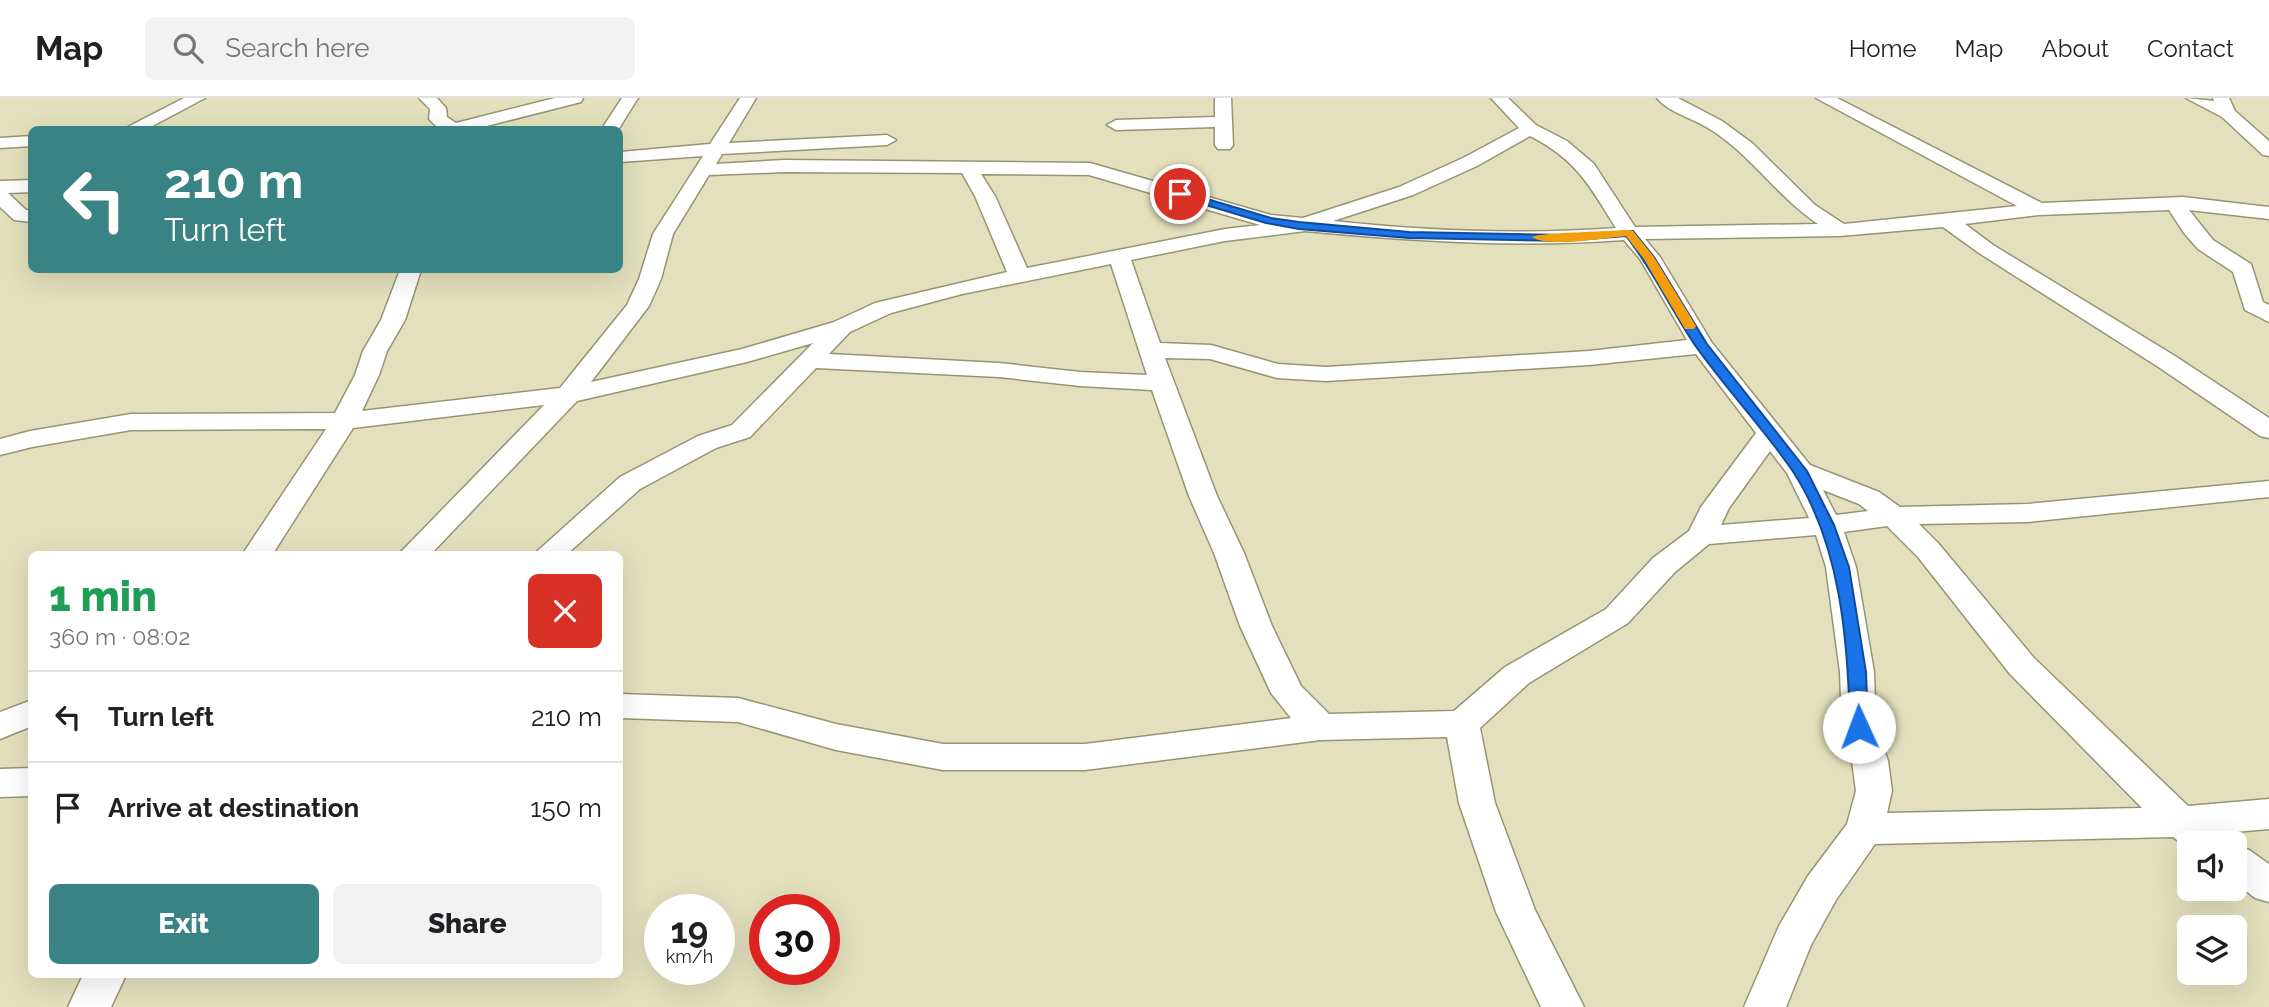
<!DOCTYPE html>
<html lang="en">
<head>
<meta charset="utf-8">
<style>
  body { margin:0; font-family:Raleway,sans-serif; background:#f2f2f2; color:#202124; height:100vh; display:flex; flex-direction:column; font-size:26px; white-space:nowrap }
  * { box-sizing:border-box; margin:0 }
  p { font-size:23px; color:#757577 }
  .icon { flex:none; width:38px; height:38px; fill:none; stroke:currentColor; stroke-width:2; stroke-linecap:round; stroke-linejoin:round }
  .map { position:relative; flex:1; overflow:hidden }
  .details { position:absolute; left:28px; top:453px; width:595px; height:427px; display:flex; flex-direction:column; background:#fff; border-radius:10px; box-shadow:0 7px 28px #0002 }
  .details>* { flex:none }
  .hud { position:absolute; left:28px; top:28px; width:595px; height:147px; border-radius:10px; box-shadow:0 7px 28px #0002; background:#3a8385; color:#fff; overflow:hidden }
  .fabs { position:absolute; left:2177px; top:733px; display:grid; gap:14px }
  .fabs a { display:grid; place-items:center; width:70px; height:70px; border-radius:10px; background:#fff; box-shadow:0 7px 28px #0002; font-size:35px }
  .speed { position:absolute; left:644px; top:796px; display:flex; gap:14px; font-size:35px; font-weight:700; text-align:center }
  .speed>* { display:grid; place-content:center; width:91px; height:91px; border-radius:50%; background:#fff; box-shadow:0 7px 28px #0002; line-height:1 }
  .speed small { font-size:18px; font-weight:400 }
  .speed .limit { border:10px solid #d22; background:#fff; color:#111 }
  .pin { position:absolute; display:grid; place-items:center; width:60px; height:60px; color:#fff; margin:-30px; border:4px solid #fff; border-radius:50%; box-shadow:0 2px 7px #0007 }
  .me { position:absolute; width:77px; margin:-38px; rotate:358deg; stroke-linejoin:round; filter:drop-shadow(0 0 5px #0008) }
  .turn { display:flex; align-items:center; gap:24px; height:147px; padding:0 21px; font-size:32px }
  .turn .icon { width:91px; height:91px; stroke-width:2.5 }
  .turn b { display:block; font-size:49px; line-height:60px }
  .round { display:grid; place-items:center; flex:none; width:74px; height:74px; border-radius:10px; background:#f2f2f2 }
  .headline { display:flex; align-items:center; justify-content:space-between; height:119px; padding:0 21px }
  h1 { font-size:42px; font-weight:800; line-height:52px; color:#1e9e55 }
  .action { display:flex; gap:14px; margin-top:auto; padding:14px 21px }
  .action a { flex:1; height:80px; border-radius:10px; background:#3a8385; color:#fff; font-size:28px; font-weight:800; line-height:80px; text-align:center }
  .action a+a { background:#f2f2f2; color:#202124 }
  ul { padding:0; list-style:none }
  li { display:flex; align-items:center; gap:21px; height:91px; padding:0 21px; border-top:2px solid #e0e0e0 }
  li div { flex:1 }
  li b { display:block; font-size:26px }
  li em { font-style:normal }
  header { display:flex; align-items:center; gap:42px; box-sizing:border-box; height:98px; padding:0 35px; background:#fff; border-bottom:2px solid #e0e0e0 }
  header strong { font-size:33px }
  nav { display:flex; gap:38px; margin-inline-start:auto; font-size:24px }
  .search { width:490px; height:63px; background:#f2f2f2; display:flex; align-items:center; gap:18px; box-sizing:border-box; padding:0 24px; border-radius:10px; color:#757577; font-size:26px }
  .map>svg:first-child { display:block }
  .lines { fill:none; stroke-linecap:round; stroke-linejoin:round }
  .street-casing { stroke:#979473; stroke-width:3 }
  .street { fill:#fff; fill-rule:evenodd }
  .route { fill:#1a73e8; stroke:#114b97; stroke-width:2 }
  .slow { fill:#f59e0b }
</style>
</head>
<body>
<header>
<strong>Map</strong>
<div class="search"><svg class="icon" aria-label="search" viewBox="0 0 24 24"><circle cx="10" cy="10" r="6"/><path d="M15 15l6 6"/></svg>Search here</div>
<nav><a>Home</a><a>Map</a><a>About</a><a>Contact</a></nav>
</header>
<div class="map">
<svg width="2269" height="909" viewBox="0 0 2269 909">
  <rect width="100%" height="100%" fill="#e3e0bd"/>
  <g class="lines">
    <defs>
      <path id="street" d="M 184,0 L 205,0 L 145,32 L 122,32 Z
        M 419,0 L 437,0 L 446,10 L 447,19 L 456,25 L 555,0 L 583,0 L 581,4 L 471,32 L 440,32 L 429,21 L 430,11 Z
        M 622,0 L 638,0 L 618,32 L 601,32 Z
        M 740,0 L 756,0 L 729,45 L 887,37 L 896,42 L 887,47 L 722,56 L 716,66 L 784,62 L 1090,65 L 1271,117 L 1303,120 L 1399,89 L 1463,60 L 1519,30 L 1491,0 L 1508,0 L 1536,27 L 1567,43 L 1594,66 L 1635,129 L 1818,126 C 1777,99 1750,55 1708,30 C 1692,20 1668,14 1657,0 L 1678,0 L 1722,23 L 1752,45 L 1815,107 L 1844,126 L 2017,108 L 1816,0 L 1837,0 L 2042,105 L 2183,99 L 2269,109 L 2269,121 L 2189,112 L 2213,142 L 2251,166 L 2263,204 L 2269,207 L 2269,224 L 2245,212 L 2233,174 L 2198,151 L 2184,135 L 2169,112 L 2039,117 L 1965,126 L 1993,147 L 2175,258 L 2269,320 L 2269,340 L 2260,338 L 2157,268 L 1979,155 L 1943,129 L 1840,138 L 1645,141 L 1660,159 L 1712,245 L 1810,367 L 1879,394 L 1900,409 L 2028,406 L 2269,383 L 2269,399 L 2028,424 L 1919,426 L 1938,445 L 2034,560 L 2188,708 L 2269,701 L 2269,731 L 2223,735 L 2229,746 L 2189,746 L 2189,751 L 2173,739 L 1875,746 L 1836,802 L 1811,847 L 1786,909 L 1744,909 L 1779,828 L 1808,778 L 1847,726 L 1856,693 L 1852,663 L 1842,629 L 1840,574 L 1826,469 L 1816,437 L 1709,446 L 1675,474 L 1628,525 L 1529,585 L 1480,630 L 1495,705 L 1535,812 L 1584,909 L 1541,909 L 1496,814 L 1459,705 L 1447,639 L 1320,642 L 1085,672 L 943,672 L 836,652 L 738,624 L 620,620 L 620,596 L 738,600 L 836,626 L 943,646 L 1085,646 L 1291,620 L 1271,595 L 1240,528 L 1214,455 L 1189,398 L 1152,292 L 1080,288 L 999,279 L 816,270 L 750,339 L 716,350 L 640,391 L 566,457 L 533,457 L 620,379 L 698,338 L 732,327 L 813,245 L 747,264 L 577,303 L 430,457 L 398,457 L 544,307 L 353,330 L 272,457 L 242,457 L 326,331 L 131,332 L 32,349 L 0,357 L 0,341 L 30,333 L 131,316 L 335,315 L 355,277 L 363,253 L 381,222 L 400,172 L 421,172 L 405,222 L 387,253 L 379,277 L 362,313 L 560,290 L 627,207 L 639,181 L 653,136 L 703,58 L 620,64 L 620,54 L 710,46 ZM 1530,38 C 1577,62 1589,87 1616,130 C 1522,137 1427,133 1333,123 L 1413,97 L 1477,68 ZM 784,74 L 962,75 L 975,98 L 1007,174 L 875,205 L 834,224 L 742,251 L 591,284 L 649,208 L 661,181 L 673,136 L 709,77 ZM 981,76 L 1089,77 L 1260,127 L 1225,131 L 1027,170 L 995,98 ZM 1305,133 C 1411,143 1517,150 1624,142 L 1640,161 L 1687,242 L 1589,253 L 1326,269 L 1278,266 L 1211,247 L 1160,245 L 1131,162 L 1225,143 ZM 1111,166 L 1147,277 L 1080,274 L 999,265 L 829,256 L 850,234 L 891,215 L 962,196 ZM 1696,256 L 1756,335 L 1701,409 L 1689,433 L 1653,460 L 1606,511 L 1505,569 L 1454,613 L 1329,616 L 1301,588 L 1272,528 L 1244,455 L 1217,398 L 1165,260 L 1210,261 L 1277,280 L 1326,283 L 1589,267 ZM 1770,353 L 1787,375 L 1809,420 L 1721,427 L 1729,410 ZM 1823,392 L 1859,406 L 1868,413 L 1836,417 ZM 1887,428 L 1918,459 L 2010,576 L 2142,710 L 1887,715 L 1892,693 L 1888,663 L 1876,629 L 1874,574 L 1856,469 L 1844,434 Z
        M 1215,0 L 1231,0 L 1233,47 L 1230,51 L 1218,51 L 1215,47 L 1215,29 L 1116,32 L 1107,27 L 1116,22 L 1215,19 Z
        M 2186,0 L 2214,3 L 2213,0 L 2229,0 L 2235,13 L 2269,43 L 2269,58 L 2263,57 L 2222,19 Z
        M 32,38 L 32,48 L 0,50 L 0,40 Z
        M 32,82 L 32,94 L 8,95 L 26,112 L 32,112 L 32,124 L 14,122 L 0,109 L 0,83 Z
        M 32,602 L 32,628 L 0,641 L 0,614 Z
        M 32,670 L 32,698 L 0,699 L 0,671 Z
        M 2235,747 L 2249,752 L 2269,766 L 2269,804 L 2255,800 L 2235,784 Z
        M 83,877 L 126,877 L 111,909 L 68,909 Z"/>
    </defs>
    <!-- street casing -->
    <use href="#street" class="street-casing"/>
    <!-- street -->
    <use href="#street" class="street"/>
  </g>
  <!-- route -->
  <path class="route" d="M 1180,93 L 1271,120 L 1299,124 L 1409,134 L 1565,137 L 1633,133 L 1654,159 L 1707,246 L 1807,373 L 1834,427 L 1849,469 L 1866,574 L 1868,629 L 1865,634 L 1852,634 L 1850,629 C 1848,543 1841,446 1792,372 C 1763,330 1727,292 1697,250 C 1672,214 1654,173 1626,138 L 1565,143 L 1409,140 L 1299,131 L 1266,125 L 1176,98 L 1176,94 Z"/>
  <!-- slow -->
  <path class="slow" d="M 1629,132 L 1633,133 L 1654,159 L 1696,228 L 1694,231 L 1685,231 L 1644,161 L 1626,138 C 1605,140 1548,150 1532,139 C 1537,135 1615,133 1629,132 Z"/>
</svg>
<div class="fabs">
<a><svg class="icon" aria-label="sound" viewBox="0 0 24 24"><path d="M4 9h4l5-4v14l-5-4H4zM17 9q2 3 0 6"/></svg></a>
<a><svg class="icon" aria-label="layers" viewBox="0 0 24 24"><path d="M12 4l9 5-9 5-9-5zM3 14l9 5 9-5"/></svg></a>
</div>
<div class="speed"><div>19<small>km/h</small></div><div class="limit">30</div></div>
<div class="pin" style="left:1180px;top:96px;background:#d93025"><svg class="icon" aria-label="arrive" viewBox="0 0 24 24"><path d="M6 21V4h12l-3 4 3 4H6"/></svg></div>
<svg class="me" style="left:1859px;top:629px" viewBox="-20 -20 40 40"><circle r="19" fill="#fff"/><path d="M0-13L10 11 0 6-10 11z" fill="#1a73e8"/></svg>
<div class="hud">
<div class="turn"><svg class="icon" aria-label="left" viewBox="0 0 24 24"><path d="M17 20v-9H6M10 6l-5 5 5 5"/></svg><div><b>210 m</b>Turn left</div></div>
</div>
<section class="details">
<div class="headline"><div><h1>1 min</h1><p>360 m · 08:02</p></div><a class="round" style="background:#d93025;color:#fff"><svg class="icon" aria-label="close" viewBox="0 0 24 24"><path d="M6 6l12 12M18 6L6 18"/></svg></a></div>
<ul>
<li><svg class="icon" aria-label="left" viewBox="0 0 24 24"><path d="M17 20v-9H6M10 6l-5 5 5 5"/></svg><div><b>Turn left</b></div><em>210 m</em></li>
<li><svg class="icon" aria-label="arrive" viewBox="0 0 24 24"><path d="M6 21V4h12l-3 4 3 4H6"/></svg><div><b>Arrive at destination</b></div><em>150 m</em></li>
</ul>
<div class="action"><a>Exit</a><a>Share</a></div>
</section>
</div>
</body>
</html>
